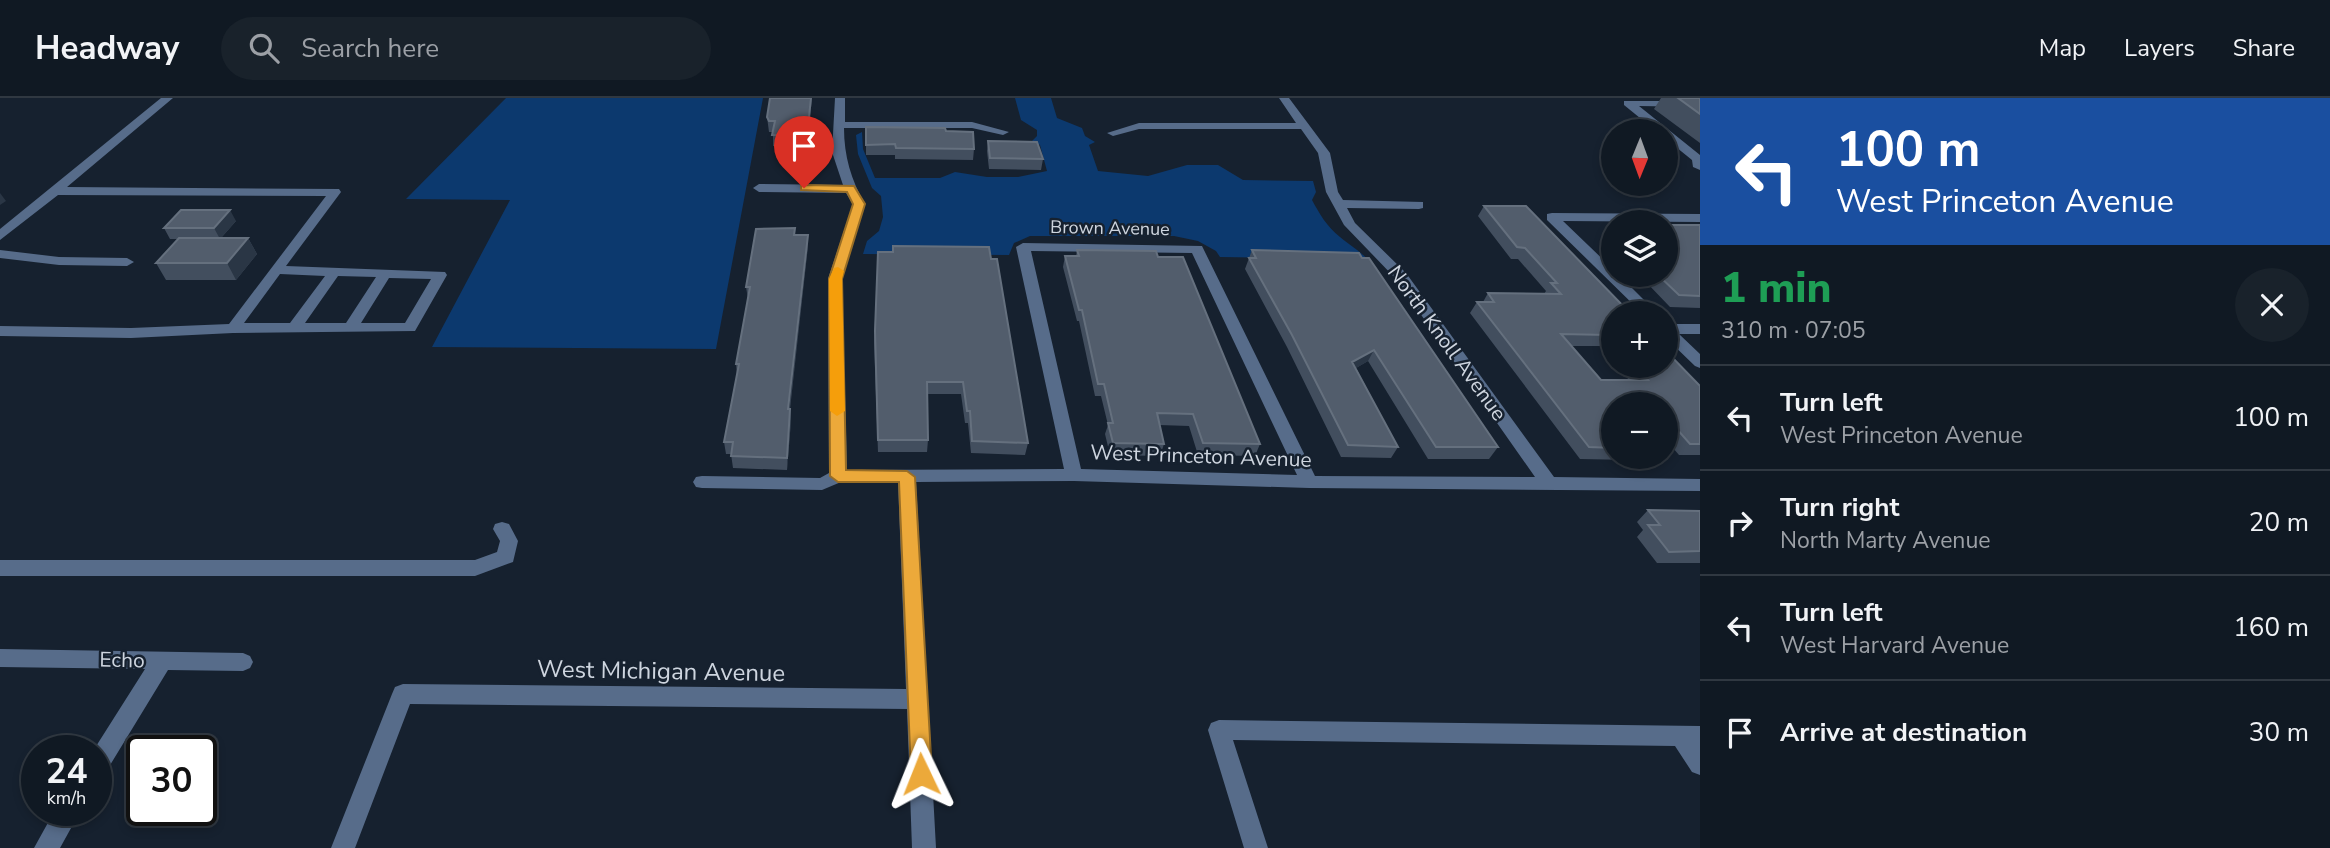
<!DOCTYPE html>
<html lang="en">
<head>
<meta charset="utf-8">
<style>
  body { margin:0; font-family:"Nunito Sans",sans-serif; background:#19222b; color:#f1f3f6; height:100vh; display:flex; flex-direction:column; font-size:26px; white-space:nowrap }
  * { box-sizing:border-box; margin:0 }
  p { font-size:23px; color:#9ca0a6 }
  .icon { flex:none; width:38px; height:38px; fill:none; stroke:currentColor; stroke-width:2; stroke-linecap:round; stroke-linejoin:round }
  .map { position:relative; flex:1; overflow:hidden }
  .sheet { display:flex; flex-direction:column; background:#101923; width:630px }
  .sheet>* { flex:none }
  .top-card { background:#1a4fa0; color:#fff; overflow:hidden }
  .needle { width:46px; rotate:181deg }
  .tools { position:absolute; left:1601px; top:21px; display:grid; gap:14px }
  .tools a { display:grid; place-items:center; width:77px; height:77px; border-radius:50%; background:#101923; box-shadow:0 4px 10px #0003,0 0 0 2px #303841; font-size:35px }
  .speed { position:absolute; left:21px; top:637px; display:flex; gap:14px; font-size:35px; font-weight:700; text-align:center }
  .speed>* { display:grid; place-content:center; width:91px; height:91px; border-radius:50%; background:#101923; box-shadow:0 4px 10px #0003,0 0 0 2px #303841; line-height:1 }
  .speed small { font-size:18px; font-weight:400 }
  .speed .limit { border:4px solid #111; border-radius:10px; background:#fff; color:#111 }
  .pin { position:absolute; display:grid; place-items:center; width:60px; height:60px; color:#fff; margin:-72px -30px; border-radius:50% 50% 50% 0; rotate:-45deg; box-shadow:0 0 7px #0007 }
  .pin .icon { rotate:45deg }
  .me { position:absolute; width:77px; margin:-38px; rotate:358deg; stroke-linejoin:round; filter:drop-shadow(0 0 5px #0008) }
  .turn { display:flex; align-items:center; gap:24px; height:147px; padding:0 21px; font-size:32px }
  .turn .icon { width:91px; height:91px; stroke-width:2.5 }
  .turn b { display:block; font-size:49px; line-height:60px }
  .round { display:grid; place-items:center; flex:none; width:74px; height:74px; border-radius:37px; background:#19222b }
  .head { display:flex; align-items:center; justify-content:space-between; height:119px; padding:0 21px }
  h1 { font-size:42px; font-weight:800; line-height:52px; color:#1e9e55 }
  ul { padding:0; list-style:none }
  li { display:flex; align-items:center; gap:21px; height:105px; padding:0 21px; border-top:2px solid #303841 }
  li div { flex:1 }
  li b { display:block; font-size:26px }
  li em { font-style:normal }
  header { display:flex; align-items:center; gap:42px; box-sizing:border-box; height:98px; padding:0 35px; background:#101923; border-bottom:2px solid #303841 }
  header strong { font-size:33px }
  nav { display:flex; gap:38px; margin-inline-start:auto; font-size:24px }
  .search { width:490px; height:63px; background:#19222b; display:flex; align-items:center; gap:18px; box-sizing:border-box; padding:0 24px; border-radius:38px; color:#9ca0a6; font-size:26px }
  main { display:flex; flex:1; min-height:0 }
  .map>svg:first-child { display:block }
  .green { fill:#0c396e }
  .lines { fill:none; stroke-linecap:round; stroke-linejoin:round }
  .minor { fill:#576c8a; fill-rule:evenodd }
  .wall { fill:#424e5e }
  .shaded-wall { fill:#2a3645 }
  .building { fill:#525d6c; stroke:#65707e; stroke-width:2 }
  .route { fill:#eca93a; stroke:#996e26; stroke-width:2 }
  .slow { fill:#f59e0b }
  .labels { text-anchor:middle; stroke-width:5; stroke-linejoin:round; paint-order:stroke }
  .far-street-label { font-size:18px; fill:#ced5df; stroke:#16212f }
  .street-label { font-size:21px; fill:#ced5df; stroke:#16212f }
  .near-street-label { font-size:24px; fill:#ced5df; stroke:#16212f }
</style>
</head>
<body>
<header>
<strong>Headway</strong>
<div class="search"><svg class="icon" aria-label="search" viewBox="0 0 24 24"><circle cx="10" cy="10" r="6"/><path d="M15 15l6 6"/></svg>Search here</div>
<nav><a>Map</a><a>Layers</a><a>Share</a></nav>
</header>
<main>
<div class="map">
<svg width="1700" height="750" viewBox="0 0 1700 750">
  <rect width="100%" height="100%" fill="#16212f"/>
  <!-- green -->
  <path class="green" d="M 506,0 L 763,0 L 716,251 L 432,249 L 510,102 L 406,101 Z
    M 1015,0 L 1051,0 L 1057,20 L 1082,30 L 1085,38 L 1095,44 L 1089,47 L 1098,73 L 1148,78 L 1187,67 L 1218,67 L 1243,82 L 1313,83 L 1316,94 L 1312,102 C 1319,115 1327,129 1340,139 C 1349,147 1358,151 1367,161 L 1220,159 L 1216,153 L 1198,143 L 1174,138 L 1030,138 L 1014,145 L 1009,157 L 863,156 L 867,143 L 879,133 L 883,119 L 881,98 L 872,90 L 858,56 L 856,37 L 862,34 L 863,51 L 875,80 L 940,80 L 955,74 L 987,79 L 1018,79 L 1047,73 L 1040,47 L 1032,43 L 1037,38 L 1037,32 L 1021,22 Z"/>
  <g class="lines">
    <!-- minor -->
    <path class="minor" d="M 161,0 L 173,0 L 67,89 L 339,91 L 341,94 L 286,168 L 445,174 L 447,177 L 415,233 L 233,235 L 131,240 L 0,238 L 0,228 L 131,230 L 229,226 L 326,98 L 58,97 L 0,142 L 0,131 ZM 280,176 L 325,178 L 290,225 L 244,225 ZM 338,178 L 376,179 L 346,225 L 305,225 ZM 389,180 L 431,181 L 405,225 L 361,225 Z
      M 835,0 L 845,0 L 845,24 L 972,24 L 1009,34 L 1003,37 L 972,30 L 844,30 C 844,58 851,82 865,106 L 842,181 L 847,372 L 1064,371 L 1016,149 L 1023,145 L 1202,148 L 1315,378 L 1535,379 L 1396,181 L 1344,127 L 1326,94 L 1318,55 L 1301,31 L 1139,31 L 1113,38 L 1107,35 L 1139,25 L 1296,25 L 1279,0 L 1289,0 L 1330,55 L 1338,94 L 1343,102 L 1423,104 L 1423,110 L 1419,111 L 1347,110 L 1355,125 L 1406,175 L 1554,379 L 1700,381 L 1700,393 L 1309,390 L 1074,383 L 916,384 L 936,750 L 912,750 L 907,611 L 410,606 L 355,750 L 331,750 L 392,596 L 395,589 L 403,586 L 906,591 L 898,384 L 841,384 L 822,392 L 702,390 L 696,389 L 693,384 L 696,379 L 702,378 L 820,380 L 829,375 L 828,181 L 853,106 L 846,95 L 759,94 L 753,90 L 759,86 L 843,87 L 832,54 ZM 1031,153 L 1192,155 L 1297,377 L 1081,371 Z
      M 1624,3 L 1700,3 L 1700,9 L 1639,8 L 1700,57 L 1700,72 L 1693,69 L 1692,62 L 1666,41 L 1666,33 L 1656,33 L 1624,7 Z
      M 1552,115 L 1700,116 L 1700,124 L 1563,123 L 1614,172 L 1614,177 L 1619,177 L 1657,215 L 1642,215 L 1547,122 L 1547,116 Z
      M 0,152 L 59,159 L 127,160 L 134,164 L 127,168 L 59,167 L 0,160 Z
      M 1666,226 L 1700,226 L 1700,236 L 1679,236 L 1700,256 L 1700,270 L 1695,268 L 1666,240 Z
      M 502,424 L 509,426 L 518,443 L 513,464 L 475,478 L 0,478 L 0,462 L 475,462 L 497,454 L 500,443 L 493,431 L 495,426 Z
      M 0,551 L 243,555 L 250,558 L 253,564 L 250,570 L 243,573 L 168,572 L 104,677 L 96,680 L 96,653 L 93,653 L 145,571 L 0,569 Z
      M 1219,622 L 1700,628 L 1700,677 L 1692,674 L 1675,648 L 1233,642 L 1268,750 L 1244,750 L 1208,632 L 1211,625 Z
      M 55,712 L 81,712 L 60,750 L 34,750 Z"/>
  </g>
  <!-- wall -->
  <path class="wall" d="M 770,0 L 812,0 L 807,49 L 773,48 L 773,34 L 769,34 L 767,19 Z
    M 1639,0 L 1700,0 L 1700,45 L 1654,11 L 1661,0 Z
    M 866,29 L 946,33 L 974,51 L 973,62 L 895,61 L 895,57 L 866,57 Z
    M 988,43 L 1043,61 L 1041,72 L 989,71 L 987,53 Z
    M 1484,108 L 1614,215 L 1614,264 L 1600,248 L 1571,248 L 1601,282 L 1629,282 L 1617,268 L 1666,268 L 1700,288 L 1700,357 L 1679,357 L 1666,342 L 1666,306 L 1614,306 L 1614,359 L 1633,359 L 1630,362 L 1580,361 L 1470,215 L 1477,204 L 1483,204 L 1488,195 L 1544,196 L 1546,193 L 1518,161 L 1511,161 L 1478,118 Z
    M 236,123 L 221,140 L 248,140 L 257,156 L 236,182 L 166,182 L 156,165 L 178,141 L 170,141 L 164,130 Z
    M 1612,127 L 1614,127 L 1614,147 L 1605,138 Z
    M 1700,127 L 1700,210 L 1670,209 L 1645,183 L 1648,179 L 1645,177 L 1666,177 Z
    M 795,130 L 795,137 L 808,137 L 808,148 L 790,311 L 791,323 L 787,372 L 733,370 L 731,356 L 726,356 L 724,344 L 737,277 L 736,266 L 748,201 L 746,189 Z
    M 1077,152 L 1158,159 L 1260,346 L 1255,358 L 1198,357 L 1189,328 L 1159,327 L 1164,346 L 1160,358 L 1110,357 L 1105,336 L 1108,327 L 1101,298 L 1095,298 L 1079,223 L 1077,223 L 1063,169 L 1065,158 L 1076,158 Z
    M 1252,152 L 1498,349 L 1489,361 L 1428,361 L 1368,263 L 1356,270 L 1398,349 L 1391,360 L 1341,359 L 1287,249 L 1245,171 Z
    M 878,154 L 1028,345 L 1025,357 L 971,355 L 968,325 L 965,325 L 961,296 L 927,296 L 928,342 L 927,354 L 878,354 L 874,244 Z
    M 1648,412 L 1700,413 L 1700,465 L 1657,465 L 1637,439 L 1643,432 L 1637,424 Z"/>
  <!-- shaded-wall -->
  <path class="shaded-wall" d="M 811,0 L 812,0 L 807,49 L 807,38 Z
    M 0,95 L 6,103 L 0,107 Z
    M 230,112 L 236,123 L 220,141 L 214,130 Z
    M 808,137 L 808,148 L 788,323 L 788,311 Z
    M 248,140 L 257,156 L 236,182 L 227,165 Z
    M 1374,252 L 1368,263 L 1346,276 L 1352,264 Z
    M 790,311 L 791,323 L 787,372 L 787,360 Z"/>
  <!-- building -->
  <path class="building" d="M 770,0 L 811,0 L 807,38 L 772,37 L 775,23 L 769,23 L 767,19 Z
    M 1678,0 L 1700,0 L 1700,16 Z
    M 866,29 L 945,30 L 946,33 L 973,34 L 974,51 L 896,50 L 895,46 L 866,47 Z
    M 988,43 L 1037,44 L 1043,61 L 990,60 Z
    M 1484,108 L 1526,108 L 1630,215 L 1614,215 L 1614,242 L 1608,237 L 1561,236 L 1601,282 L 1648,282 L 1636,268 L 1666,268 L 1666,253 L 1700,288 L 1700,346 L 1690,346 L 1669,322 L 1666,322 L 1666,306 L 1614,306 L 1614,350 L 1589,349 L 1477,204 L 1494,204 L 1488,195 L 1561,196 L 1551,185 L 1557,185 L 1525,150 L 1517,149 Z
    M 181,112 L 230,112 L 214,130 L 164,130 Z
    M 1666,127 L 1700,127 L 1700,198 L 1679,197 L 1658,177 L 1666,177 Z
    M 795,130 L 794,137 L 808,137 L 788,311 L 790,311 L 787,360 L 731,358 L 733,344 L 724,344 L 739,266 L 736,266 L 750,189 L 746,189 L 756,131 Z
    M 179,140 L 248,140 L 227,165 L 156,165 Z
    M 893,148 L 989,149 L 991,161 L 997,161 L 1028,345 L 972,343 L 970,313 L 967,313 L 963,284 L 927,284 L 928,342 L 878,342 L 875,233 L 878,154 L 893,154 Z
    M 1077,152 L 1156,153 L 1158,159 L 1183,159 L 1260,346 L 1203,345 L 1193,316 L 1157,315 L 1164,346 L 1113,345 L 1108,325 L 1113,325 L 1104,286 L 1098,286 L 1082,212 L 1079,212 L 1065,158 L 1079,158 Z
    M 1252,152 L 1359,155 L 1362,160 L 1369,160 L 1498,349 L 1436,349 L 1374,252 L 1352,264 L 1398,349 L 1348,347 L 1292,237 L 1249,160 L 1256,160 Z
    M 1648,412 L 1700,413 L 1700,453 L 1669,454 L 1648,427 L 1660,427 Z"/>
  <!-- route -->
  <path class="route" d="M 804,87 L 854,88 L 865,106 L 842,181 L 846,372 L 907,373 L 915,379 L 932,676 L 929,683 L 921,686 L 914,683 L 911,676 L 899,384 L 838,384 L 830,378 L 829,181 L 853,106 L 847,94 L 801,92 L 801,88 Z"/>
  <!-- slow -->
  <path class="slow" d="M 838,169 L 844,173 L 842,181 L 845,313 L 837,318 L 830,313 L 829,181 L 834,170 Z"/>
  <g class="labels">
    <!-- far-street labels -->
    <g class="far-street-label">
      <text transform="translate(1110 130) rotate(1)" y="6">Brown Avenue</text>
    </g>
    <!-- street labels -->
    <g class="street-label">
      <text transform="translate(1447 245) rotate(54)" y="7">North Knoll Avenue</text>
      <text transform="translate(1201 358) rotate(2)" y="7">West Princeton Avenue</text>
      <text transform="translate(122 562) rotate(1)" y="7">Echo</text>
    </g>
    <!-- near-street labels -->
    <g class="near-street-label">
      <text transform="translate(661 573) rotate(1)" y="8">West Michigan Avenue</text>
    </g>
  </g>
</svg>
<div class="tools">
<a><svg class="needle" viewBox="-14 -14 28 28"><path d="M0-13l5 13h-10z" fill="#e53935"/><path d="M0 13l5-13h-10z" fill="#9ca0a6"/></svg></a>
<a><svg class="icon" aria-label="layers" viewBox="0 0 24 24"><path d="M12 4l9 5-9 5-9-5zM3 14l9 5 9-5"/></svg></a>
<a>+</a>
<a>−</a>
</div>
<div class="speed"><div>24<small>km/h</small></div><div class="limit">30</div></div>
<div class="pin" style="left:804px;top:90px;background:#d93025"><svg class="icon" aria-label="arrive" viewBox="0 0 24 24"><path d="M6 21V4h12l-3 4 3 4H6"/></svg></div>
<svg class="me" style="left:921px;top:676px" viewBox="-20 -20 40 40"><path d="M0-17L14 15 0 8-14 15z" fill="#eca93a" stroke="#fff" stroke-width="4"/></svg>
</div>
<section class="sheet">
<div class="top-card">
<div class="turn"><svg class="icon" aria-label="left" viewBox="0 0 24 24"><path d="M17 20v-9H6M10 6l-5 5 5 5"/></svg><div><b>100 m</b>West Princeton Avenue</div></div>
</div>
<div class="head"><div><h1>1 min</h1><p>310 m · 07:05</p></div><a class="round"><svg class="icon" aria-label="close" viewBox="0 0 24 24"><path d="M6 6l12 12M18 6L6 18"/></svg></a></div>
<ul>
<li><svg class="icon" aria-label="left" viewBox="0 0 24 24"><path d="M17 20v-9H6M10 6l-5 5 5 5"/></svg><div><b>Turn left</b><p>West Princeton Avenue</p></div><em>100 m</em></li>
<li><svg class="icon" aria-label="right" viewBox="0 0 24 24"><path d="M7 20v-9h11M14 6l5 5-5 5"/></svg><div><b>Turn right</b><p>North Marty Avenue</p></div><em>20 m</em></li>
<li><svg class="icon" aria-label="left" viewBox="0 0 24 24"><path d="M17 20v-9H6M10 6l-5 5 5 5"/></svg><div><b>Turn left</b><p>West Harvard Avenue</p></div><em>160 m</em></li>
<li><svg class="icon" aria-label="arrive" viewBox="0 0 24 24"><path d="M6 21V4h12l-3 4 3 4H6"/></svg><div><b>Arrive at destination</b></div><em>30 m</em></li>
</ul>
</section>
</main>
</body>
</html>
